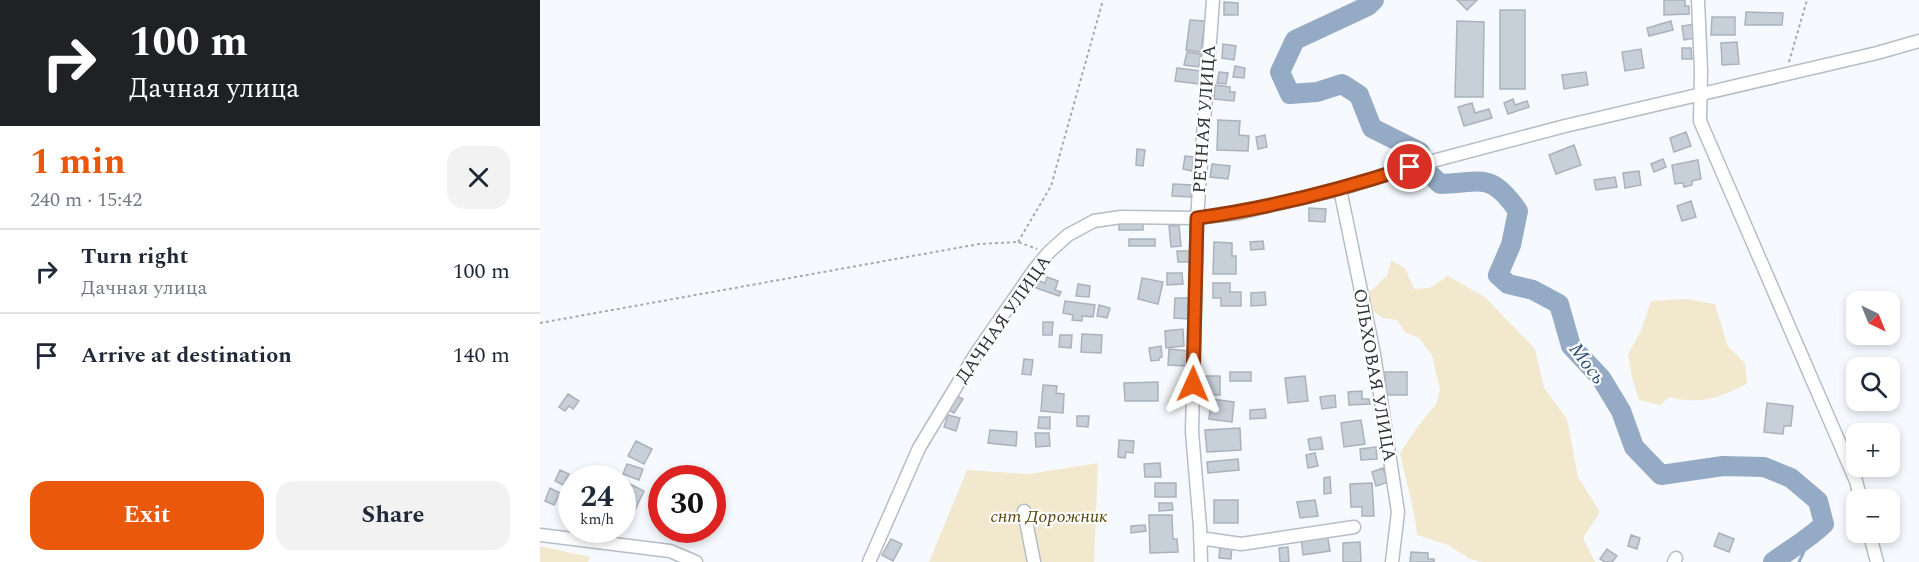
<!DOCTYPE html>
<html lang="en">
<head>
<meta charset="utf-8">
<style>
  body { margin:0; font-family:Spectral,serif; background:#f2f2f3; color:#1f2937; height:100vh; display:flex; flex-direction:column; font-size:22px; white-space:nowrap }
  * { box-sizing:border-box; margin:0 }
  p { font-size:20px; color:#747a83 }
  .icon { flex:none; width:33px; height:33px; fill:none; stroke:currentColor; stroke-width:2; stroke-linecap:round; stroke-linejoin:round }
  .map { position:relative; flex:1; overflow:hidden }
  .drawer { display:flex; flex-direction:column; background:#fff; width:540px }
  .drawer>* { flex:none }
  .guide { background:#202124; color:#fff; overflow:hidden }
  .needle { width:39px; rotate:137deg }
  .buttons { position:absolute; left:1306px; top:291px; display:grid; gap:12px }
  .buttons a { display:grid; place-items:center; width:54px; height:54px; border-radius:12px; background:#fff; box-shadow:0 3px 9px #0003; font-size:30px }
  .speed { position:absolute; left:18px; top:465px; display:flex; gap:12px; font-size:30px; font-weight:700; text-align:center }
  .speed>* { display:grid; place-content:center; width:78px; height:78px; border-radius:50%; background:#fff; box-shadow:0 3px 9px #0003; line-height:1 }
  .speed small { font-size:15px; font-weight:400 }
  .speed .limit { border:9px solid #d22; background:#fff; color:#111 }
  .pin { position:absolute; display:grid; place-items:center; width:51px; height:51px; color:#fff; margin:-26px; border:3px solid #fff; border-radius:50%; box-shadow:0 2px 6px #0007 }
  .me { position:absolute; width:66px; margin:-33px; rotate:1deg; stroke-linejoin:round; filter:drop-shadow(0 0 4px #0008) }
  .turn { display:flex; align-items:center; gap:21px; height:126px; padding:0 30px; font-size:27px }
  .turn .icon { width:78px; height:78px; stroke-width:2.5 }
  .turn b { display:block; font-size:42px; line-height:51px }
  .round { display:grid; place-items:center; flex:none; width:63px; height:63px; border-radius:18px; background:#f2f2f3 }
  .summary { display:flex; align-items:center; justify-content:space-between; height:102px; padding:0 30px }
  h1 { font-size:36px; font-weight:700; line-height:45px; color:#ea580c }
  .cta { display:flex; gap:12px; margin-top:auto; padding:12px 30px }
  .cta a { flex:1; height:69px; border-radius:18px; background:#ea580c; color:#fff; font-size:24px; font-weight:700; line-height:69px; text-align:center }
  .cta a+a { background:#f2f2f3; color:#1f2937 }
  ul { padding:0; list-style:none }
  li { display:flex; align-items:center; gap:18px; height:84px; padding:0 30px; border-top:2px solid #e0e1e3 }
  li div { flex:1 }
  li b { display:block; font-size:22px }
  li em { font-style:normal }
  main { display:flex; flex:1; min-height:0 }
  .map>svg:first-child { display:block }
  .green { fill:#f1e8ce }
  .lines { fill:none; stroke-linecap:round; stroke-linejoin:round }
  .stream { stroke:#95aac5; stroke-width:3 }
  .river { stroke:#95aac5; stroke-width:20 }
  .building { fill:#c7cfd9; stroke:#aab2bc; stroke-width:1.5 }
  .minor-casing { stroke:#b5bdc7; stroke-width:15 }
  .path { stroke:#a6a9ad; stroke-width:2; stroke-dasharray:3 3; stroke-linecap:butt }
  .minor { stroke:#fff; stroke-width:12 }
  .route-casing { stroke:#983908; stroke-width:15 }
  .route { stroke:#ea580c; stroke-width:10 }
  .labels { text-anchor:middle; stroke-width:4.5; stroke-linejoin:round; paint-order:stroke }
  .street-label { font-size:18px; fill:#2d3034; stroke:#fff }
  .park-label { font-size:18px; font-style:italic; fill:#58460c; stroke:#fff }
  .water-label { font-size:20px; font-style:italic; fill:#315178; stroke:#fff }
</style>
</head>
<body>
<main>
<section class="drawer">
<div class="guide">
<div class="turn"><svg class="icon" aria-label="right" viewBox="0 0 24 24"><path d="M7 20v-9h11M14 6l5 5-5 5"/></svg><div><b>100 m</b>Дачная улица</div></div>
</div>
<div class="summary"><div><h1>1 min</h1><p>240 m · 15:42</p></div><a class="round"><svg class="icon" aria-label="close" viewBox="0 0 24 24"><path d="M6 6l12 12M18 6L6 18"/></svg></a></div>
<ul>
<li><svg class="icon" aria-label="right" viewBox="0 0 24 24"><path d="M7 20v-9h11M14 6l5 5-5 5"/></svg><div><b>Turn right</b><p>Дачная улица</p></div><em>100 m</em></li>
<li><svg class="icon" aria-label="arrive" viewBox="0 0 24 24"><path d="M6 21V4h12l-3 4 3 4H6"/></svg><div><b>Arrive at destination</b></div><em>140 m</em></li>
</ul>
<div class="cta"><a>Exit</a><a>Share</a></div>
</section>
<div class="map">
<svg width="1379" height="562" viewBox="0 0 1379 562">
  <rect width="100%" height="100%" fill="#f6fafe"/>
  <!-- green -->
  <path class="green" d="M 851,260 L 865,268 L 874,289 L 889,288 L 908,276 L 945,297 L 995,349 L 1004,388 L 1027,419 L 1038,477 L 1060,512 L 1043,538 L 1055,562 L 943,562 L 930,559 L 908,545 L 877,535 C 875,508 865,480 860,453 L 876,429 L 896,404 L 900,390 L 892,355 L 879,338 L 865,332 L 857,320 L 843,318 L 833,311 L 828,293 L 847,276 Z
    M 1147,299 L 1175,304 L 1188,347 L 1205,363 L 1207,384 C 1178,398 1162,405 1129,397 L 1120,405 L 1099,400 L 1092,377 L 1088,354 L 1101,331 L 1111,301 Z
    M 558,463 L 554,562 L 389,562 L 427,470 L 489,474 Z
    M 0,546 L 50,557 L 48,562 L 0,562 Z"/>
  <g class="lines">
    <!-- stream -->
    <path class="stream" d="M 1259,562 L 1271,537"/>
    <!-- river -->
    <path class="river" d="M 834,0 L 828,6 L 755,40 L 740,72 L 750,94 L 777,92 L 802,84 L 819,95 L 832,128 L 880,152 L 887,171 L 900,184 C 942,183 950,171 978,211 L 971,245 L 958,275 L 968,284 L 993,290 L 1019,304 L 1031,346 L 1061,378 L 1081,411 L 1094,447 L 1121,475 L 1183,466 L 1224,467 L 1251,478 L 1278,501 L 1284,524 C 1269,539 1250,549 1233,562"/>
  </g>
  <!-- building -->
  <path class="building" d="M 917,0 L 937,0 L 927,10 Z
    M 1124,0 L 1145,0 L 1145,6 L 1149,6 L 1149,14 L 1124,15 Z
    M 684,2 L 698,3 L 698,15 L 684,15 Z
    M 960,10 L 985,10 L 985,89 L 960,89 Z
    M 1206,12 L 1243,13 L 1242,25 L 1205,25 Z
    M 1172,17 L 1195,17 L 1195,35 L 1171,35 Z
    M 650,20 L 665,21 L 661,52 L 646,50 Z
    M 917,21 L 944,22 L 943,97 L 915,97 Z
    M 1131,21 L 1133,30 L 1109,36 L 1107,28 Z
    M 1154,24 L 1156,38 L 1144,40 L 1142,26 Z
    M 1197,42 L 1199,64 L 1182,65 L 1181,43 Z
    M 683,44 L 696,46 L 694,60 L 682,58 Z
    M 1142,48 L 1151,48 L 1152,59 L 1142,59 Z
    M 1101,49 L 1104,68 L 1085,71 L 1082,52 Z
    M 647,52 L 661,54 L 659,67 L 644,65 Z
    M 695,66 L 705,68 L 704,78 L 693,77 Z
    M 637,68 L 661,71 L 659,84 L 635,81 Z
    M 679,72 L 688,73 L 686,84 L 677,83 Z
    M 1046,72 L 1048,85 L 1024,89 L 1022,75 Z
    M 675,85 L 690,87 L 690,92 L 695,92 L 694,101 L 674,99 Z
    M 973,99 L 975,105 L 987,101 L 989,107 L 968,114 L 964,103 Z
    M 932,103 L 935,113 L 949,109 L 952,118 L 924,126 L 918,107 Z
    M 678,120 L 700,121 L 699,135 L 709,136 L 708,151 L 677,150 Z
    M 1146,132 L 1151,146 L 1134,152 L 1130,138 Z
    M 725,135 L 727,147 L 718,149 L 716,137 Z
    M 1034,145 L 1041,165 L 1016,174 L 1009,155 Z
    M 597,149 L 605,150 L 603,166 L 596,165 Z
    M 645,156 L 654,157 L 652,171 L 643,169 Z
    M 1123,159 L 1126,167 L 1114,172 L 1111,164 Z
    M 1158,160 L 1161,179 L 1152,181 L 1152,185 L 1144,187 L 1143,183 L 1135,184 L 1132,165 Z
    M 672,164 L 690,166 L 688,179 L 670,177 Z
    M 1099,171 L 1101,185 L 1085,188 L 1083,173 Z
    M 1075,177 L 1077,187 L 1056,190 L 1054,180 Z
    M 633,184 L 652,185 L 651,197 L 632,196 Z
    M 1151,201 L 1156,217 L 1142,221 L 1137,206 Z
    M 769,208 L 786,209 L 785,222 L 769,221 Z
    M 579,222 L 603,223 L 603,230 L 579,230 Z
    M 639,225 L 641,246 L 631,247 L 629,226 Z
    M 589,239 L 615,239 L 615,246 L 589,246 Z
    M 723,241 L 724,249 L 711,250 L 710,242 Z
    M 674,242 L 692,243 L 692,256 L 696,256 L 696,274 L 673,274 Z
    M 637,251 L 650,251 L 650,262 L 638,262 Z
    M 627,273 L 642,273 L 643,284 L 627,285 Z
    M 507,277 L 518,281 L 515,290 L 521,292 L 519,296 L 491,286 L 494,279 L 505,283 Z
    M 602,278 L 623,282 L 618,304 L 598,299 Z
    M 673,283 L 690,283 L 690,292 L 701,292 L 701,306 L 681,306 L 681,298 L 673,298 Z
    M 538,284 L 550,286 L 549,297 L 536,296 Z
    M 725,292 L 726,305 L 711,306 L 711,293 Z
    M 635,298 L 650,298 L 649,319 L 634,318 Z
    M 525,301 L 555,305 L 553,317 L 542,316 L 542,321 L 532,320 L 533,315 L 523,313 Z
    M 559,305 L 570,308 L 567,318 L 557,316 Z
    M 503,322 L 513,322 L 512,335 L 503,335 Z
    M 643,329 L 644,346 L 626,348 L 625,331 Z
    M 542,334 L 562,335 L 561,353 L 541,352 Z
    M 520,335 L 532,335 L 531,348 L 519,347 Z
    M 621,346 L 622,357 L 619,358 L 619,360 L 611,361 L 609,348 Z
    M 629,349 L 649,351 L 648,366 L 628,365 Z
    M 484,359 L 493,360 L 491,375 L 482,374 Z
    M 690,372 L 711,372 L 711,381 L 690,381 Z
    M 845,372 L 867,372 L 867,395 L 846,395 Z
    M 666,376 L 680,376 L 680,395 L 666,395 Z
    M 765,376 L 768,401 L 748,403 L 745,378 Z
    M 618,382 L 618,401 L 585,401 L 584,383 Z
    M 503,385 L 517,386 L 516,393 L 524,394 L 523,413 L 501,411 Z
    M 822,391 L 822,399 L 829,399 L 830,404 L 809,405 L 808,392 Z
    M 28,394 L 39,401 L 33,409 L 29,406 L 25,411 L 19,407 Z
    M 415,395 L 423,399 L 414,413 L 407,409 Z
    M 795,395 L 796,407 L 782,409 L 780,397 Z
    M 671,399 L 694,402 L 692,422 L 669,419 Z
    M 1227,403 L 1253,406 L 1251,426 L 1244,426 L 1243,434 L 1224,432 Z
    M 725,409 L 726,418 L 710,419 L 710,410 Z
    M 408,415 L 420,418 L 416,431 L 404,427 Z
    M 537,416 L 549,416 L 548,427 L 537,426 Z
    M 499,417 L 510,417 L 510,429 L 498,428 Z
    M 821,420 L 825,444 L 804,447 L 801,423 Z
    M 700,428 L 701,450 L 667,452 L 665,430 Z
    M 450,430 L 477,432 L 476,446 L 448,443 Z
    M 495,433 L 509,433 L 510,446 L 496,447 Z
    M 781,437 L 783,449 L 770,450 L 768,439 Z
    M 579,440 L 594,441 L 593,453 L 586,452 L 585,458 L 578,457 Z
    M 96,441 L 112,449 L 104,464 L 88,456 Z
    M 836,447 L 837,459 L 821,460 L 820,449 Z
    M 775,453 L 778,466 L 768,468 L 766,455 Z
    M 698,459 L 699,470 L 668,473 L 667,462 Z
    M 620,463 L 621,477 L 605,477 L 604,464 Z
    M 87,464 L 103,469 L 99,480 L 83,474 Z
    M 843,468 L 848,482 L 836,486 L 832,472 Z
    M 20,470 L 29,474 L 23,485 L 15,481 Z
    M 790,477 L 791,493 L 784,494 L 784,478 Z
    M 86,482 L 104,491 L 94,512 L 82,506 L 82,489 Z
    M 615,483 L 636,483 L 636,497 L 615,497 Z
    M 832,483 L 834,516 L 822,516 L 822,507 L 811,507 L 810,484 Z
    M 10,488 L 20,493 L 14,505 L 5,501 Z
    M 674,500 L 698,500 L 698,523 L 674,523 Z
    M 775,500 L 778,516 L 760,518 L 757,502 Z
    M 619,503 L 632,503 L 633,510 L 619,511 Z
    M 609,515 L 632,515 L 633,539 L 637,539 L 638,552 L 610,553 Z
    M 605,525 L 606,531 L 591,533 L 591,526 Z
    M 787,533 L 790,551 L 763,555 L 761,537 Z
    M 1179,533 L 1194,539 L 1189,552 L 1174,546 Z
    M 1091,535 L 1100,538 L 1097,549 L 1088,546 Z
    M 351,539 L 362,544 L 353,561 L 342,555 Z
    M 820,542 L 821,562 L 803,562 L 803,543 Z
    M 680,544 L 692,545 L 691,559 L 679,558 Z
    M 748,547 L 749,562 L 740,562 L 739,548 Z
    M 1067,549 L 1077,556 L 1072,562 L 1065,562 L 1060,559 Z
    M 871,552 L 888,553 L 888,559 L 894,559 L 894,562 L 870,562 Z"/>
  <g class="lines">
    <defs>
      <path id="minor" d="M 1158,0 L 1161,70 L 1160,121 L 1316,481 L 1321,500
        M 800,189 L 834,354 L 858,512 L 852,562
        M 484,511 L 494,562
        M 1329,532 L 1337,562
        M 0,535 L 130,551 L 156,562
        M 660,538 L 701,544 L 814,527
        M 329,562 L 379,448 L 437,352 L 494,270 L 509,252 L 528,235 L 554,221 L 581,217 L 657,218 L 699,213 L 800,189 L 870,167 L 1025,126 L 1337,53 L 1379,41
        M 661,562 L 660,527 L 652,432 L 657,218 L 673,0
        M 1134,562 L 1136,558"/>
    </defs>
    <!-- minor casing -->
    <use href="#minor" class="minor-casing"/>
    <!-- path -->
    <path class="path" d="M 1249,62 L 1267,0
      M 478,242 L 511,186 L 563,0
      M 0,323 L 439,244 L 478,242 L 497,249"/>
    <!-- minor -->
    <use href="#minor" class="minor"/>
  </g>
  <g class="lines">
    <defs>
      <path id="route" d="M 653,384 L 657,218 C 730,208 800,190 870,167"/>
    </defs>
    <!-- route casing -->
    <use href="#route" class="route-casing"/>
    <!-- route -->
    <use href="#route" class="route"/>
  </g>
  <g class="labels">
    <!-- street labels -->
    <g class="street-label">
      <text transform="translate(664 119) rotate(-86)" y="6">РЕЧНАЯ УЛИЦА</text>
      <text transform="translate(463 319) rotate(-55)" y="6">ДАЧНАЯ УЛИЦА</text>
      <text transform="translate(835 375) rotate(80)" y="6">ОЛЬХОВАЯ УЛИЦА</text>
    </g>
    <!-- park labels -->
    <g class="park-label">
      <text x="509" y="522">снт Дорожник</text>
    </g>
    <!-- water labels -->
    <g class="water-label">
      <text transform="translate(1048 363) rotate(53)" y="7">Мось</text>
    </g>
  </g>
</svg>
<div class="buttons">
<a><svg class="needle" viewBox="-14 -14 28 28"><path d="M0-13l5 13h-10z" fill="#e53935"/><path d="M0 13l5-13h-10z" fill="#747a83"/></svg></a>
<a><svg class="icon" aria-label="search" viewBox="0 0 24 24"><circle cx="10" cy="10" r="6"/><path d="M15 15l6 6"/></svg></a>
<a>+</a>
<a>−</a>
</div>
<div class="speed"><div>24<small>km/h</small></div><div class="limit">30</div></div>
<div class="pin" style="left:870px;top:167px;background:#d93025"><svg class="icon" aria-label="arrive" viewBox="0 0 24 24"><path d="M6 21V4h12l-3 4 3 4H6"/></svg></div>
<svg class="me" style="left:653px;top:384px" viewBox="-20 -20 40 40"><path d="M0-17L14 15 0 8-14 15z" fill="#ea580c" stroke="#fff" stroke-width="4"/></svg>
</div>
</main>
</body>
</html>
